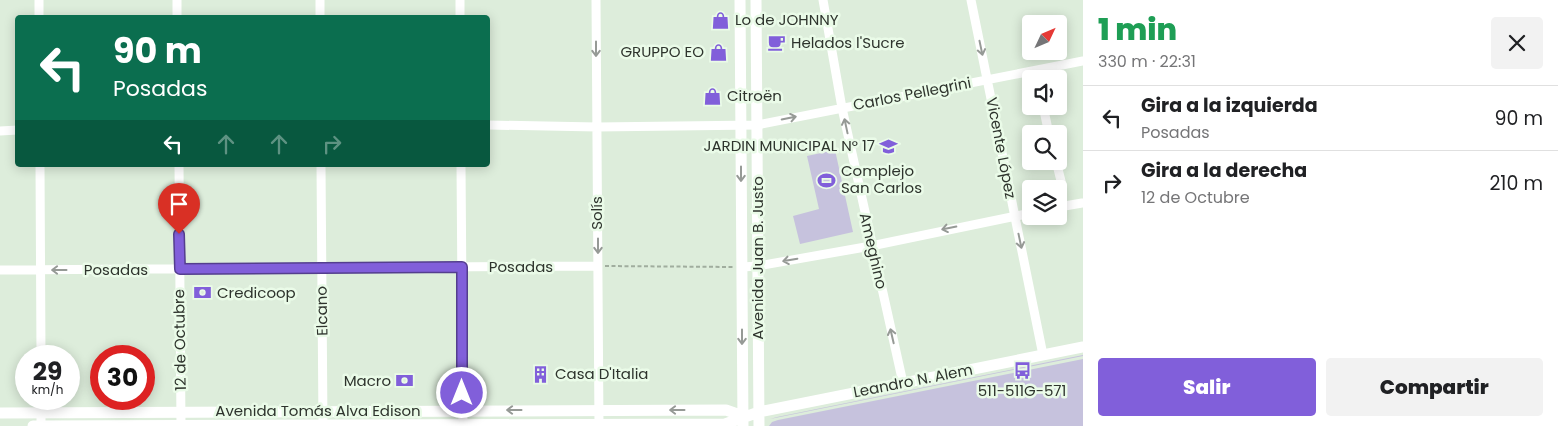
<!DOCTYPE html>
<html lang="es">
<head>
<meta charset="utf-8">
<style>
  body { margin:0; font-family:Poppins,sans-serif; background:#f2f2f2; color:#202124; height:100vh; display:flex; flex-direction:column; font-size:19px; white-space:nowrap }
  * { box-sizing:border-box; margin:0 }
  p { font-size:16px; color:#757577 }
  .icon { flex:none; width:28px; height:28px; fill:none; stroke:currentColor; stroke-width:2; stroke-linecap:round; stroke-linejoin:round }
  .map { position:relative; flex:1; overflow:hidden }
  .details { display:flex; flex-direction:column; background:#fff; width:475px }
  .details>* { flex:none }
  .hud { position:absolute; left:15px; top:15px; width:475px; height:152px; border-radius:5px; box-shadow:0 2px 12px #0003; background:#0b6e4f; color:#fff; overflow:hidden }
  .needle { width:32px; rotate:46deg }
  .tools { position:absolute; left:1022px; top:15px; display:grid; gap:10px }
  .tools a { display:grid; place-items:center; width:45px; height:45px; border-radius:5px; background:#fff; box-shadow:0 2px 12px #0003; font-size:25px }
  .speed { position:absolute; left:15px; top:345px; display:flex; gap:10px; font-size:25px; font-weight:700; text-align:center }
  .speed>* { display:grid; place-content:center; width:65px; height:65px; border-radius:50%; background:#fff; box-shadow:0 2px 12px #0003; line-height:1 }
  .speed small { font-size:12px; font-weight:400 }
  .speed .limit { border:8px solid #d22; background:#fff; color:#111 }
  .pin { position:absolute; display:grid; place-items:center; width:42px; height:42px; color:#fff; margin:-51px -21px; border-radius:50% 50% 50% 0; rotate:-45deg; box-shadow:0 0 5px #0007 }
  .pin .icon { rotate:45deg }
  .me { position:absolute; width:55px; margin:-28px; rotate:0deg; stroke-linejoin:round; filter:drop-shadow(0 0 4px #0008) }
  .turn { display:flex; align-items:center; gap:18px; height:105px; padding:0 15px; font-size:22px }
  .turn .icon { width:65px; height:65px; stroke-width:2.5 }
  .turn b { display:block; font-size:35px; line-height:42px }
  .lanes { display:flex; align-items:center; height:48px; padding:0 15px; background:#0003; justify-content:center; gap:25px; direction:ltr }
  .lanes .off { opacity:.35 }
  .round { display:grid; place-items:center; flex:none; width:52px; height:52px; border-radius:5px; background:#f2f2f2 }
  .summary { display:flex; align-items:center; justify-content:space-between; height:85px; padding:0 15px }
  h1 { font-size:30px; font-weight:800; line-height:38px; color:#1e9e55 }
  .button { display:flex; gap:10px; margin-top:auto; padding:10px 15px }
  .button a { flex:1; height:58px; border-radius:5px; background:#815fda; color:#fff; font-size:20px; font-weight:800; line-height:58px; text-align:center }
  .button a+a { background:#f2f2f2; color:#202124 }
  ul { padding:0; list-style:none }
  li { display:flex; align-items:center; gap:15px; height:65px; padding:0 15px; border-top:1px solid #e0e0e0 }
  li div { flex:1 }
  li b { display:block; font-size:19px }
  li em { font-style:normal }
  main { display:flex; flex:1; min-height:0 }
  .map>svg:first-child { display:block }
  .green { fill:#c6c2dd }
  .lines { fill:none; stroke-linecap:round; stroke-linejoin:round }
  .path { stroke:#a0ad9e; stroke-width:2; stroke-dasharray:4 2.5; stroke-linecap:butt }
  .minor { stroke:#fff; stroke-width:9 }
  .major { stroke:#fff; stroke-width:11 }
  .oneway { stroke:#969a96 }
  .route-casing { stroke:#543e8e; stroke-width:12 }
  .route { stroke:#815fda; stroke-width:9 }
  .labels { text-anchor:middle; stroke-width:5; stroke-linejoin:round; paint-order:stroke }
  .poi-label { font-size:15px; fill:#2e342d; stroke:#eafbe8; text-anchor:start }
  .street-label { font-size:15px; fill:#2e342d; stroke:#eafbe8 }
</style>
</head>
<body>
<main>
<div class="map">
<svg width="1083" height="426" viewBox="0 0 1083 426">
  <rect width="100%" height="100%" fill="#ddeddb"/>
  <!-- green -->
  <path class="green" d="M 835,150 L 853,232 L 800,244 L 793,216 L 819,209 L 807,156 Z
    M 1083,355 L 1083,356 L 770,419 L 777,417 Z
    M 1083,359 L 1083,426 L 769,426 L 772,422 L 778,420 Z"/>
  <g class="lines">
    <!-- path -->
    <path class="path" d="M 605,266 L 733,267"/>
    <!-- minor -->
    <path class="minor" d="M 39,0 L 39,18
      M 177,0 L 177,18
      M 320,0 L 320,18
      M 460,0 L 460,18
      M 596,0 L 599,426
      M 823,0 L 842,108 L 903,383
      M 971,0 L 1043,355
      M 1043,106 L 1049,134
      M 488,125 L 597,127 L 757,125 L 1083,61
      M 0,131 L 18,130
      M 1056,161 L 1062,185
      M 40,165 L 41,356
      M 179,165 L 181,426
      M 321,165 L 323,426
      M 461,165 L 463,426
      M 1059,207 L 1082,203
      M 742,267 L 758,266 L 871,246 L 1031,213
      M 0,270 L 598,266
      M 41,399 L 41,426"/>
    <!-- major -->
    <path class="major" d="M 740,0 L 743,426
      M 756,0 L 759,426
      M 0,413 L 726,410 L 743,416
      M 33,426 L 725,424 L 759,412 L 1083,347"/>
  </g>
  <!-- one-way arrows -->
  <defs><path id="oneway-shaft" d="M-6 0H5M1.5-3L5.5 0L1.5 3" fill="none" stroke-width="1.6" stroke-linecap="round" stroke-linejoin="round" transform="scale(1.25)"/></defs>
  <g class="oneway">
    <use href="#oneway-shaft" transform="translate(981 48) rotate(78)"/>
    <use href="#oneway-shaft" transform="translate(596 49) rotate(90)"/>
    <use href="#oneway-shaft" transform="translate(789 118) rotate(-11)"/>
    <use href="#oneway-shaft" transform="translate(846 126) rotate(-102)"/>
    <use href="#oneway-shaft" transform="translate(741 174) rotate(90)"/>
    <use href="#oneway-shaft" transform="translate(949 228) rotate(169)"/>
    <use href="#oneway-shaft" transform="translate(1020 241) rotate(78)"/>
    <use href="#oneway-shaft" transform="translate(598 246) rotate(90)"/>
    <use href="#oneway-shaft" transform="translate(790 260) rotate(170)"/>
    <use href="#oneway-shaft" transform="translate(59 270) rotate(180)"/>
    <use href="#oneway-shaft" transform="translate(892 336) rotate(-103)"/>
    <use href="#oneway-shaft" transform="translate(742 337) rotate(90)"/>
    <use href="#oneway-shaft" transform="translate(514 410) rotate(180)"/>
    <use href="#oneway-shaft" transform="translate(677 410) rotate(-180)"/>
  </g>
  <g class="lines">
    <defs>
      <path id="route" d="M 179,234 L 180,269 L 462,267 L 462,393"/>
    </defs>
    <!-- route casing -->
    <use href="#route" class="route-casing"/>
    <!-- route -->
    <use href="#route" class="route"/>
  </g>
  <!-- icons -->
  <defs>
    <symbol id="shop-bare" viewBox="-9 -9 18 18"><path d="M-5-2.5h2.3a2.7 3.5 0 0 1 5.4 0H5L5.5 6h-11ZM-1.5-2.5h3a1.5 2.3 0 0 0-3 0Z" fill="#815fda" stroke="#eafbe8" stroke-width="2.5" paint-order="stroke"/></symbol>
    <symbol id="cafe-bare" viewBox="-9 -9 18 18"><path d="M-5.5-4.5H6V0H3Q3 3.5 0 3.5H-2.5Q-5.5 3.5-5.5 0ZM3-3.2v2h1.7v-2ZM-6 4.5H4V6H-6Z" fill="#815fda" stroke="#eafbe8" stroke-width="2.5" paint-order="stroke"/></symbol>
    <symbol id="school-bare" viewBox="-9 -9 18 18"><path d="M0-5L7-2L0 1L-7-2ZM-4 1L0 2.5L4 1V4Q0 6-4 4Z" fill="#815fda" stroke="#eafbe8" stroke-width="2.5" paint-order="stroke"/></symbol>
    <symbol id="stadium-bare" viewBox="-9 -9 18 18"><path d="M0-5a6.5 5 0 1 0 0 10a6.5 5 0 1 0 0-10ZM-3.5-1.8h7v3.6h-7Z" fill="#815fda" stroke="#eafbe8" stroke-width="2.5" paint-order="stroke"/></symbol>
    <symbol id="bank-bare" viewBox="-9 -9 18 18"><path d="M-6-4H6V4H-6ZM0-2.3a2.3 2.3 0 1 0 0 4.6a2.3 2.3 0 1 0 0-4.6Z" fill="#815fda" stroke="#eafbe8" stroke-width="2.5" paint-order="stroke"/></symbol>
    <symbol id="bus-bare" viewBox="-9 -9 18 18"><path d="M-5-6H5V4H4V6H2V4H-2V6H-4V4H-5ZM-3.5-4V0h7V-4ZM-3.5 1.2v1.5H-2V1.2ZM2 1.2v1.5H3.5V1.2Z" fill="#815fda" stroke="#eafbe8" stroke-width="2.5" paint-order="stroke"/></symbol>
    <symbol id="building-bare" viewBox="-9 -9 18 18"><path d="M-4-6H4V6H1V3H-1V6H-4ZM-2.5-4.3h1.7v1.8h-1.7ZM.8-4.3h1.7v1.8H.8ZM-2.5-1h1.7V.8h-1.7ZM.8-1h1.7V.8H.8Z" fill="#815fda" stroke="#eafbe8" stroke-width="2.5" paint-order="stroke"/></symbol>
  </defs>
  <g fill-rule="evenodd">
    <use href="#shop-bare" x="708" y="8" width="25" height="25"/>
    <use href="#cafe-bare" x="764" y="30" width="25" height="25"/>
    <use href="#shop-bare" x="706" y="40" width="25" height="25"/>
    <use href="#shop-bare" x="700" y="84" width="25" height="25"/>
    <use href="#school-bare" x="876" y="134" width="25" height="25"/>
    <use href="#stadium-bare" x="814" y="168" width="25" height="25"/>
    <use href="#bank-bare" x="190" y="280" width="25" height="25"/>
    <use href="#bus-bare" x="1010" y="358" width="25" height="25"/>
    <use href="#building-bare" x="528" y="362" width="25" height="25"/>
    <use href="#bank-bare" x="392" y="368" width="25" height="25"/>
  </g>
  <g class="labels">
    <!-- poi labels -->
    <g class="poi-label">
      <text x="735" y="25">Lo de JOHNNY</text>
      <text x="791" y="48">Helados l'Sucre</text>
      <text x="704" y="57" text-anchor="end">GRUPPO EO</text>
      <text x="727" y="101">Citroën</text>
      <text x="875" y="151" text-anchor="end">JARDIN MUNICIPAL N° 17</text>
      <text x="841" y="176">Complejo<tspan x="841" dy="17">San Carlos</tspan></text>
      <text x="217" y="298">Credicoop</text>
      <text x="555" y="379">Casa D'Italia</text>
      <text x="391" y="386" text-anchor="end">Macro</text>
      <text x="1022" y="396" text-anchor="middle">511-511G-571</text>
    </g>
    <!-- street labels -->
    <g class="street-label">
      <text transform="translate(912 94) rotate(-11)" y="5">Carlos Pellegrini</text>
      <text transform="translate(1001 148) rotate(79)" y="5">Vicente López</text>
      <text transform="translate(597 213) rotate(-90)" y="5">Solís</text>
      <text transform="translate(873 251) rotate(77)" y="5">Ameghino</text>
      <text transform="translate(758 258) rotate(-90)" y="5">Avenida Juan B. Justo</text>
      <text x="521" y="272">Posadas</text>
      <text x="116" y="275">Posadas</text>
      <text transform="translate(322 311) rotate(-91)" y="5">Elcano</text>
      <text transform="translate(180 340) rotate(-91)" y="5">12 de Octubre</text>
      <text transform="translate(913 381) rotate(-11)" y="5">Leandro N. Alem</text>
      <text x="318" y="416">Avenida Tomás Alva Edison</text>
    </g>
  </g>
</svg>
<div class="tools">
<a><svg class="needle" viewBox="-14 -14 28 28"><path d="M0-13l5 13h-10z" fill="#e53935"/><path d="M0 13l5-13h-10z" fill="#757577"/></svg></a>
<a><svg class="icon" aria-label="sound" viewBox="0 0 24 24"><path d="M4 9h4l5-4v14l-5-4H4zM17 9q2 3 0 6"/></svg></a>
<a><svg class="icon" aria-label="search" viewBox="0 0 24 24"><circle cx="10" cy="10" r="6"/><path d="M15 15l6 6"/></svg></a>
<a><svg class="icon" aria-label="layers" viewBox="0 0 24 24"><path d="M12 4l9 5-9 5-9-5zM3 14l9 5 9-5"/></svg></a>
</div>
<div class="speed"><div>29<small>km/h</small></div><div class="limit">30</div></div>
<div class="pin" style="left:179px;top:234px;background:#d93025"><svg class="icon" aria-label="arrive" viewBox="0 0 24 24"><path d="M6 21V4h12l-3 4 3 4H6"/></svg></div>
<svg class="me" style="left:462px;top:393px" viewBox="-20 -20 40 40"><circle r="17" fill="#815fda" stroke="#fff" stroke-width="3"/><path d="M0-11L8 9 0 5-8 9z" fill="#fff"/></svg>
<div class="hud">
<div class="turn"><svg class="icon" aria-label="left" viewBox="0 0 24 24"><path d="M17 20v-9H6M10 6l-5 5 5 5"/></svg><div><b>90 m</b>Posadas</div></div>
<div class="lanes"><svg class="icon" aria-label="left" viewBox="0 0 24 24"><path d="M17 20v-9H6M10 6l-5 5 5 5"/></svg><svg class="icon off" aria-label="ahead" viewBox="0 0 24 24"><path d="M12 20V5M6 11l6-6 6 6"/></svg><svg class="icon off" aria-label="ahead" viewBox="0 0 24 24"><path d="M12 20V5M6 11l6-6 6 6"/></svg><svg class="icon off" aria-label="right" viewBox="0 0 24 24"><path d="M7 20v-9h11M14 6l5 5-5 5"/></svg></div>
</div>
</div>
<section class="details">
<div class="summary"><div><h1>1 min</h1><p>330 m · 22:31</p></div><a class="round"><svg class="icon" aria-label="close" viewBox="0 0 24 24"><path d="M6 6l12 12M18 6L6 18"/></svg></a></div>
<ul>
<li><svg class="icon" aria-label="left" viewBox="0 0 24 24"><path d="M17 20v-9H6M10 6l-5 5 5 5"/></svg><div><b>Gira a la izquierda</b><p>Posadas</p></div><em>90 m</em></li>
<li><svg class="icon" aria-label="right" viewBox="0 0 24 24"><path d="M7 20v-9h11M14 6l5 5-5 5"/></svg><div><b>Gira a la derecha</b><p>12 de Octubre</p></div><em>210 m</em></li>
</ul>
<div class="button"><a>Salir</a><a>Compartir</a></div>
</section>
</main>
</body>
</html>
